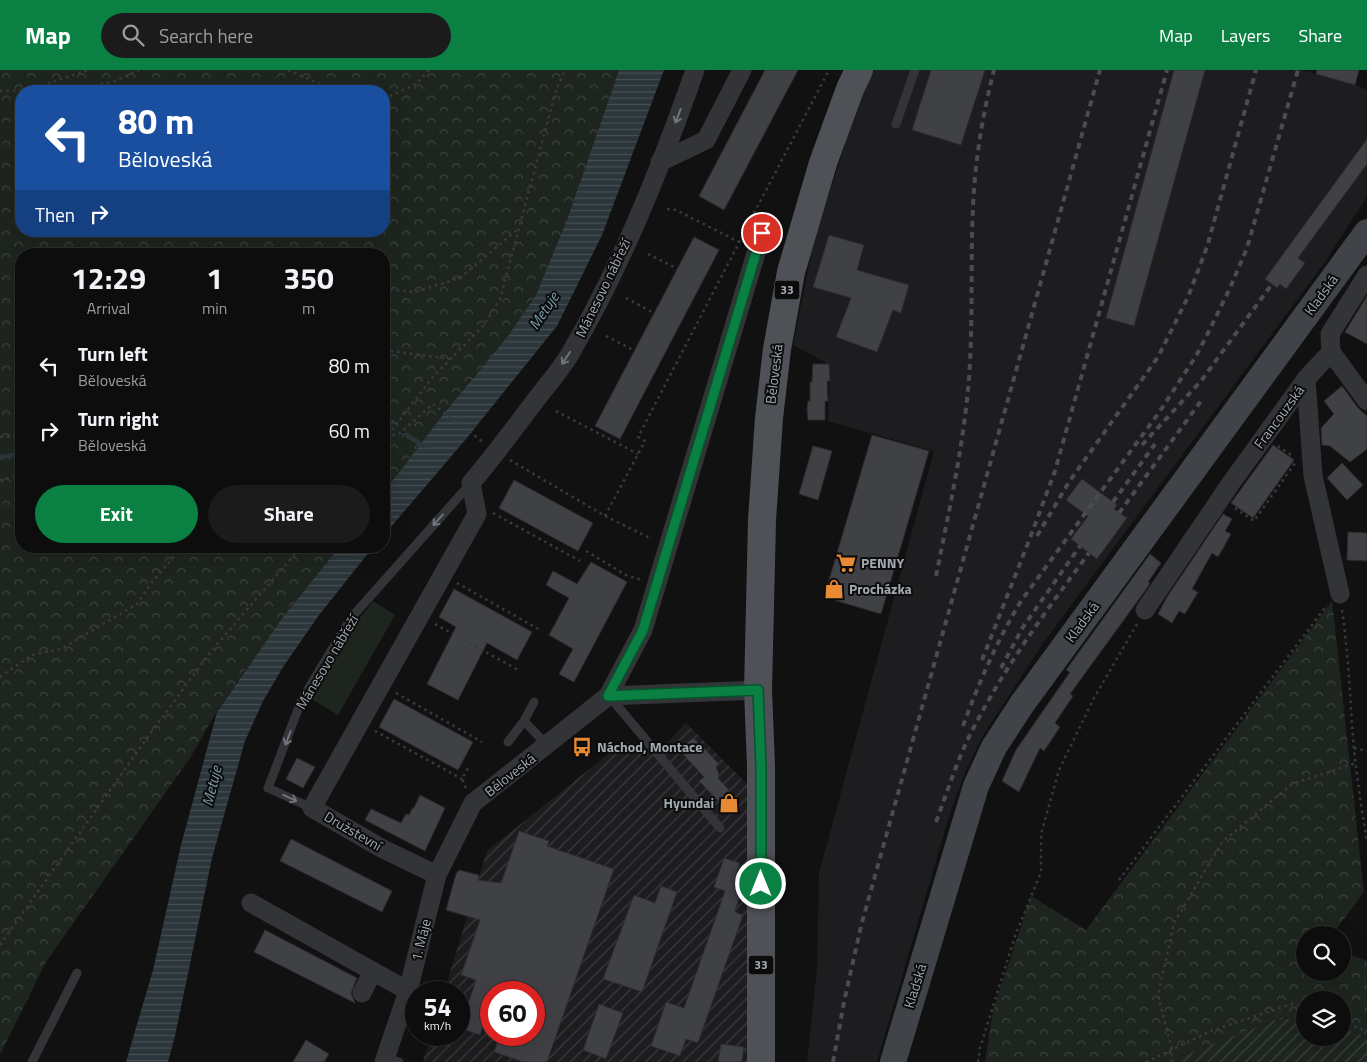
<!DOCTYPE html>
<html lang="en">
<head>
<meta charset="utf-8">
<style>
  body { margin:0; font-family:"Titillium Web",sans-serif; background:#1b1b1c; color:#f1f3f6; height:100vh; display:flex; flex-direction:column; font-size:19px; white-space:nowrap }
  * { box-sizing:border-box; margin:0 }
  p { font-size:16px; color:#9a9c9e }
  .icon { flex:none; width:28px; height:28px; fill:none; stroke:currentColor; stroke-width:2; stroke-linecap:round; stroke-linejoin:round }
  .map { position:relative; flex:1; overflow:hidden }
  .drawer { position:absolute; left:15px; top:178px; width:375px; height:305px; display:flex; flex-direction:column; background:#0d0d0e; border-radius:20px; box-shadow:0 5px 20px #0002,0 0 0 1px #2d2d2e }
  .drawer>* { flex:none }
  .guide { position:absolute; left:15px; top:15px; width:375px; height:152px; border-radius:20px; box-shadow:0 5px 20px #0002,0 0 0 1px #2d2d2e; background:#1a4fa0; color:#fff; overflow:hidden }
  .buttons { position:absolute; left:1296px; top:856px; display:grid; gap:10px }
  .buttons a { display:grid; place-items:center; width:55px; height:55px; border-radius:50%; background:#0d0d0e; box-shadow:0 5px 20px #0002,0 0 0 1px #2d2d2e; font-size:25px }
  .speed { position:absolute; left:405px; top:911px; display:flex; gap:10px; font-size:25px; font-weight:700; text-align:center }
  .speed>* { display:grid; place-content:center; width:65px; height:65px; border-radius:50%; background:#0d0d0e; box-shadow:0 5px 20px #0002,0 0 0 1px #2d2d2e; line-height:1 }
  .speed small { font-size:12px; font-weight:400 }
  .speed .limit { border:8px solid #d22; background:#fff; color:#111 }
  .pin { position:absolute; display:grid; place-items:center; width:42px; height:42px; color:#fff; margin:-21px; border:2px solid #fff; border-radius:50%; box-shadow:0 1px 5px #0007 }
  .me { position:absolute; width:55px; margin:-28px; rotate:0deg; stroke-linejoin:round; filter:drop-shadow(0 0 4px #0008) }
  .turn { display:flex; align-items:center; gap:18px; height:105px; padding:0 20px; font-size:22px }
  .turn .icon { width:65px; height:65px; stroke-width:2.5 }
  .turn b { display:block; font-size:35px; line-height:42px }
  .then { display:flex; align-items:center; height:48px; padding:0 20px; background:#0003; gap:10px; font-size:19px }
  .eta { display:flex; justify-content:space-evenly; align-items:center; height:85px; text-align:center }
  .eta b { font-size:30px; font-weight:700; line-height:35px }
  .cta { display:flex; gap:10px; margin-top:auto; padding:10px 20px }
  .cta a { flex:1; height:58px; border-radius:30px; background:#0b8043; color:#fff; font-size:20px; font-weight:700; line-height:58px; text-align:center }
  .cta a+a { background:#1b1b1c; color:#f1f3f6 }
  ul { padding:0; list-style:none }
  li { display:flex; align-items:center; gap:15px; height:65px; padding:0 20px }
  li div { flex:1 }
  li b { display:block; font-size:19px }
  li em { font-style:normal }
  header { display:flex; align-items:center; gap:30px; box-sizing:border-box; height:70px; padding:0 25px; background:#0b8043; color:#fff }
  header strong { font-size:24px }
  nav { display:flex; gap:28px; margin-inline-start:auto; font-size:18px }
  .search { width:350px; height:45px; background:#1b1b1c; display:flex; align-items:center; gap:12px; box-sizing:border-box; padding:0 18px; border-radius:28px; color:#9a9c9e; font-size:19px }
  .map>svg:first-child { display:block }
  .built { fill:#1d1d1f }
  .industrial { fill:url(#industrial-furrows); fill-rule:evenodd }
  .green { fill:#1e251e }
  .forest { fill:url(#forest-crowns); fill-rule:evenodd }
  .garden { fill:url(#garden-furrows) }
  .water { fill:url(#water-rules) }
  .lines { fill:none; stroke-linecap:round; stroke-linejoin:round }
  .stream { stroke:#2b363a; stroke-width:4.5 }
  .building { fill:#404145; stroke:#2b2c2e }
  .path { stroke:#383b3e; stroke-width:2.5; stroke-dasharray:2.5 4; stroke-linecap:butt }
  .lane { stroke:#323437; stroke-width:9 }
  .street { stroke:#323437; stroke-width:19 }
  .secondary { stroke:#404347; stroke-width:26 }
  .primary { stroke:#4e5156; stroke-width:28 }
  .rail { stroke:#494c50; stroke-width:4; stroke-dasharray:6 5; stroke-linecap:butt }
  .oneway { stroke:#70757b }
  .route-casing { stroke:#07532c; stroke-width:12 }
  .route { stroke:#0b8043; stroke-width:9 }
  .labels { text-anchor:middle; stroke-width:4; stroke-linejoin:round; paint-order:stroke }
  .shield { fill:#0c0c0d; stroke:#767b80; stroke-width:1 }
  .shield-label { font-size:12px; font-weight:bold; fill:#a3aab2 }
  .street-label { font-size:14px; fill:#a3aab2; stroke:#0c0c0d }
  .poi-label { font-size:14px; font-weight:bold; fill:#a3aab2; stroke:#0c0c0d; text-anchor:start }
  .water-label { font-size:15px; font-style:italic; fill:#7b9ead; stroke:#0c0c0d }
</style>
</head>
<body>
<header>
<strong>Map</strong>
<div class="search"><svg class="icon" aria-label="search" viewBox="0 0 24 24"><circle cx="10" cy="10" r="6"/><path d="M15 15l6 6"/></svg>Search here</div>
<nav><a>Map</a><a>Layers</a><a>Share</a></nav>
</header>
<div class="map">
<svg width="1367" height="992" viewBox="0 0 1367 992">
  <defs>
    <pattern id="industrial-furrows" width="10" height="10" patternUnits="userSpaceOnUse" patternTransform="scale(1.25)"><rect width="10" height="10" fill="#1d1d1f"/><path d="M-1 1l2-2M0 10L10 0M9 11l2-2" fill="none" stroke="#3b3b3d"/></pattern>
    <pattern id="forest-crowns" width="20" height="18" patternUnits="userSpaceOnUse" patternTransform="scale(1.25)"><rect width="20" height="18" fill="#1e251e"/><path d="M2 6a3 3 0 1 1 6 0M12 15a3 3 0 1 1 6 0" fill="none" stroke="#3c423c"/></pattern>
    <pattern id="garden-furrows" width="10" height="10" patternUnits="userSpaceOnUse" patternTransform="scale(1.25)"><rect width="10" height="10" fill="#1e251e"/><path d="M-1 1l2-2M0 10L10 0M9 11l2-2" fill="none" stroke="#3c423c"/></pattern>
    <pattern id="water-rules" width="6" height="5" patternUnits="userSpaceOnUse" patternTransform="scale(1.25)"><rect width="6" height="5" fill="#2b363a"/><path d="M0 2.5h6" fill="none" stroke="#475054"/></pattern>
  </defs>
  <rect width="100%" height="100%" fill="#111112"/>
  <!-- built -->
  <path class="built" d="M 874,0 L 1301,0 L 1353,14 L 1367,20 L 1367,122 L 1365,130 L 1325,192 L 1044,572 L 982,667 L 965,703 L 950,743 L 877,992 L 807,992 L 817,899 L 819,803 L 934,381 L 828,351 L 830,295 L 793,275 L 813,174 L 860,27 Z"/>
  <!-- industrial -->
  <path class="industrial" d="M 686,653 L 749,716 L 750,992 L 423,992 L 431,965 L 459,965 L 459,922 L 444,922 L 487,781 L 622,673 L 665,675 ZM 491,922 L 534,922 L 534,965 L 491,965 Z"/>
  <!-- green -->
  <path class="green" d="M 373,531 L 395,545 L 338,645 L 310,628 L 355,554 Z"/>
  <!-- forest -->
  <path class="forest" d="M 0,0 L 619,0 L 568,147 L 536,225 L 508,266 L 442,346 L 384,422 L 384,184 L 21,184 L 21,476 L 340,476 L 280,551 L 217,641 L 190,688 L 46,892 L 0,985 ZM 21,21 L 384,21 L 384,161 L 21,161 Z
    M 1332,531 L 1364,822 L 1332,865 L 1305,865 L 1305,902 L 1342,902 L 1343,882 L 1367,891 L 1367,967 L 1343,958 L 1342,930 L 1305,930 L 1305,950 L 1298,948 L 1275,950 L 1166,992 L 985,992 L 993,941 L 1031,826 L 1086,860 Z"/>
  <!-- garden -->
  <path class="garden" d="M 1298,948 L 1305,950 L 1305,968 L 1342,968 L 1343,958 L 1367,967 L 1367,992 L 1166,992 L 1275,950 Z"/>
  <!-- water -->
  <path class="water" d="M 619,0 L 664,0 L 602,165 L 557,256 L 466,369 L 384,465 L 384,422 L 442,346 L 508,266 L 536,225 L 568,147 Z
    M 340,476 L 374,476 L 319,545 L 283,597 L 263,631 L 245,671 L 212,788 L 175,966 L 168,992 L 126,992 L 153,900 L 181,775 L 217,642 L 280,551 Z"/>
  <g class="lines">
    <!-- stream -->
    <path class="stream" d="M 408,366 L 424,376
      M 0,387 L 21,384"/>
  </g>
  <!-- building -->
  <path class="building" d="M 765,0 L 798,0 L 724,140 L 699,126 Z
    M 931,0 L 985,0 L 961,75 L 912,60 Z
    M 1174,0 L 1205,0 L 1134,256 L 1106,248 Z
    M 1317,0 L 1359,0 L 1355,15 L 1316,4 Z
    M 1367,69 L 1367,94 L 1298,188 L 1305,193 L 1286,219 L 1280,214 L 1277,218 L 1265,209 Z
    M 829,165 L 864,175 L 857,200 L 909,215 L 901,243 L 893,240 L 877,282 L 836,267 L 851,228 L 813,217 Z
    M 694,167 L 719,180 L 620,369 L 595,356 Z
    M 1367,226 L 1367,274 L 1345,262 Z
    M 813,294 L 829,294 L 830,311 L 827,311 L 828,331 L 825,331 L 825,350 L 808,350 L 807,338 L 808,331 L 810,331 L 810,312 L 812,312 Z
    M 1342,316 L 1358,338 L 1367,346 L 1367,379 L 1350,392 L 1330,376 L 1322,375 L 1321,358 L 1334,344 L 1324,331 Z
    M 872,365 L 929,381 L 881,544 L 824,527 Z
    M 1273,375 L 1294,390 L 1253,448 L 1231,433 Z
    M 813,376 L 832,381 L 818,430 L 799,424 Z
    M 1342,393 L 1363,415 L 1347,430 L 1327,408 Z
    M 1082,409 L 1117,435 L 1114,439 L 1127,448 L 1097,489 L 1071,469 L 1088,446 L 1066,430 Z
    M 514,410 L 593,453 L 578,481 L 499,438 Z
    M 1223,444 L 1232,449 L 1225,461 L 1231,464 L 1218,487 L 1212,483 L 1203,499 L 1192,519 L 1198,522 L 1185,544 L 1179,541 L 1172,553 L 1158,544 L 1167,527 Z
    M 1348,462 L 1367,463 L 1367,491 L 1347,490 Z
    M 1150,484 L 1161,493 L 1148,512 L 1150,513 L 1147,518 L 1070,624 L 1073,626 L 1055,653 L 1060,657 L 1044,681 L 1040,678 L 1019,722 L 1002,711 L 1016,680 L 1070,602 L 1066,600 Z
    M 591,492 L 627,512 L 574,612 L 559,604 L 573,579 L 549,565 L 569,528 L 546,515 L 553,501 L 577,514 Z
    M 454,519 L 532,562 L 517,590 L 487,573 L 458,630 L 427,614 L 456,557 L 439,547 Z
    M 394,629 L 473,672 L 458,700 L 379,657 Z
    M 693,668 L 701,675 L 719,694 L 716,697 L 719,704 L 718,708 L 729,720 L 718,731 L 699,711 L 704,707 L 679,680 Z
    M 297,688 L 315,697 L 303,718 L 286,709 Z
    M 420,725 L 445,738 L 425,781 L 365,750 L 371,739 L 401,753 L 406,744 L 409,745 L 413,737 L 414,738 Z
    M 519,761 L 549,771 L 547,776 L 614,799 L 547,992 L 523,992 L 494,982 L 500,965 L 534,965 L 534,922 L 491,922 L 491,933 L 480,965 L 460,958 L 476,910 L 461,905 L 480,850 L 446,840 L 456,804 L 459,800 L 479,805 L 478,810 L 501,813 Z
    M 291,769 L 392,821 L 382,842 L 280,791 Z
    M 724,788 L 740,793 L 736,805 L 745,808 L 735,842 L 743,845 L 698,973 L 686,969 L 680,986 L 651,976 L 666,932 L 684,938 L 725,821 L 714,817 Z
    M 661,816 L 677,822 L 642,922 L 603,909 L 634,825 L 655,833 Z
    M 265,860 L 357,908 L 351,923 L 355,933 L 254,882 Z
    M 599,934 L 623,943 L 606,989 L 583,980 Z
    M 306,970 L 329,984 L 324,992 L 293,992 Z
    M 721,974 L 744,977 L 742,992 L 718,992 Z"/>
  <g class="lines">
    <!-- path -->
    <path class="path" d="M 288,0 L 335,21
      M 29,20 L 88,0
      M 0,21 L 29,20 L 38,21
      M 69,21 L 115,11 L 139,0
      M 384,29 L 416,14 L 429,0
      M 667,139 L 676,140 L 739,172
      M 751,149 L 829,0
      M 648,184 L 678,199
      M 384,219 L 415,222 L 460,208 L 519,158
      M 626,228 L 654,243
      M 606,266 L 635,281
      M 384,280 L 451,289
      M 384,340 L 395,354
      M 556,341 L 638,384
      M 386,366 L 399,364 L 433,334 L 483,372
      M 0,367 L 21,366
      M 384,370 L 432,308 L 483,256 L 500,229 L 556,20 L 565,0
      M 1278,376 L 1294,387
      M 510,390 L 605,446 L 652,469
      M 0,410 L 21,405
      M 1235,438 L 1254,451 L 1295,393
      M 493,443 L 580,491
      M 605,446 L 645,371 L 638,367 L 742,167
      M 586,481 L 626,505 L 642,510
      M 457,513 L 542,561
      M 1342,540 C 1349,587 1350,633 1354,679 C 1357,710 1362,741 1367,771
      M 435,554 L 520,601
      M 0,607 L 32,585 L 61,579 L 137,534 L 152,512 L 183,476
      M 396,623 L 482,672
      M 375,661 L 462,709
      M 1354,678 L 1367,681
      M 466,718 L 462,709 L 469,696
      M 1119,810 L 1327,535
      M 0,875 L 147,668 L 212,580 L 302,476
      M 1342,952 L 1367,961
      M 1172,979 L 1158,926 L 1174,853 L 1222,772 L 1292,714 L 1356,693
      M 978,992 L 980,978 L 1015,866 L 1041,802 L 1041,764 L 1059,700 L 1094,628 L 1137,554
      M 1146,992 L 1211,961 L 1292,934 L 1305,939"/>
    <!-- lane -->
    <path class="lane" d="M 896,54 L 915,0
      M 609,626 L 720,758
      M 534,632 L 524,651 L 547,675
      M 508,672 L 524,651
      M 312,738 L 268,718 L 302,629 L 351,548 L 470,414
      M 386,988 L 399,992
      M 32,992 L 77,903"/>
    <!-- street -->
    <path class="street" d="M 660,92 L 706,70 L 742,0
      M 1331,282 L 1367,331
      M 1306,309 L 1313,406 L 1340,524
      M 1145,540 L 1231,413 L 1306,309 L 1331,282 L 1330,264 L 1367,205
      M 608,626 L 758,620
      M 437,805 L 383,779 L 312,738 L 477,444 L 471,413 C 495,385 516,356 538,327 C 549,313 561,299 570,284 C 622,195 661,97 695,0
      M 251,833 L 408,921
      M 362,923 L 373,901
      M 384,992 L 408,921 L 437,805 L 473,733 L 608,626 L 643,560 L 762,163"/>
    <!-- secondary -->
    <path class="secondary" d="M 893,992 L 976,716 L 994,677 L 1022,634 L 1367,162"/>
    <!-- primary -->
    <path class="primary" d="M 761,992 L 761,696 L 758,620 L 762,450 L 769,348 L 777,279 L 791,202 L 823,93 L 850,19 L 859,0"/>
    <!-- rail -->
    <path class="rail" d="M 1142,375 L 1201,311 L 1272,214
      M 1113,432 L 1155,374
      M 1119,443 L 1201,331
      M 1037,466 L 1069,412 L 1158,287 L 1188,227 L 1207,177 L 1256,0
      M 936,506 C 950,436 966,365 970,293 C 973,235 970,177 974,119 C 977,79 984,39 994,0
      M 982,590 L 1030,468 L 1055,401 L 1167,0
      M 1001,598 L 1023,557 L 1080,476
      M 963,656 C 979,612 997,571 1021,531 L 1160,341 L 1196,286 L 1207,265 L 1230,218 L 1247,178 L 1298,0
      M 936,752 C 948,720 958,687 974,657 C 1006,595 1048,538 1089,483
      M 833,992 L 844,932 L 861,856 L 1100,0"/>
  </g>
  <!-- one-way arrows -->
  <defs><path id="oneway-shaft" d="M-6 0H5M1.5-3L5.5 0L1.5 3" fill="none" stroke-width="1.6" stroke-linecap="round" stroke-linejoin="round" transform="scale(1.25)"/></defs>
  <g class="oneway">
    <use href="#oneway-shaft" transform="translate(678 46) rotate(111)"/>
    <use href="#oneway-shaft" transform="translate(566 288) rotate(124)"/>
    <use href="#oneway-shaft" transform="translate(438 450) rotate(132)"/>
    <use href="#oneway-shaft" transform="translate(288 668) rotate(111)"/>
    <use href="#oneway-shaft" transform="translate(290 728) rotate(25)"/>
  </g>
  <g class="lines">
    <defs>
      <path id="route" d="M 761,814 L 761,696 L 758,620 L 608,626 L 643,560 L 762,163"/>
    </defs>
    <!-- route casing -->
    <use href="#route" class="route-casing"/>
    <!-- route -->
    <use href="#route" class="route"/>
  </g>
  <!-- icons -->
  <defs>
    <symbol id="supermarket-bare" viewBox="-9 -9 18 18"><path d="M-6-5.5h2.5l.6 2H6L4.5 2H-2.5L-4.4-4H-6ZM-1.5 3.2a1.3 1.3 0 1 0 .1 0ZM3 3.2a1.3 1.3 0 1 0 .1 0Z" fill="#e88a33" stroke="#0c0c0d" stroke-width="2.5" paint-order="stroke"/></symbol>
    <symbol id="shop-bare" viewBox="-9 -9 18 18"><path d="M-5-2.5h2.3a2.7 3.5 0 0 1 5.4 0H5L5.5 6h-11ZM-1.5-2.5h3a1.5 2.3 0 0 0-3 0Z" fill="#e88a33" stroke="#0c0c0d" stroke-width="2.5" paint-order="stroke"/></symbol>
    <symbol id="bus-bare" viewBox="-9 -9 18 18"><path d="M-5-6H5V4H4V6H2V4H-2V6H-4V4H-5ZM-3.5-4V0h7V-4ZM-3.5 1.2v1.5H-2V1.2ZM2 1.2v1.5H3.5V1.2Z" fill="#e88a33" stroke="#0c0c0d" stroke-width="2.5" paint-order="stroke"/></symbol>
  </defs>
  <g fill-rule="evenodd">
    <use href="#supermarket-bare" x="832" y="479" width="28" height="28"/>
    <use href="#shop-bare" x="820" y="505" width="28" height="28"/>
    <use href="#bus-bare" x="568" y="663" width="28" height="28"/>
    <use href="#shop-bare" x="715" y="719" width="28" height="28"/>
  </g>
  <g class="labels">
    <!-- shield labels -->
    <g class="shield">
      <rect x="774.5" y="210.5" width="25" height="19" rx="4"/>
      <rect x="748.5" y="885.5" width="25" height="19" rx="4"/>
    </g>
    <g class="shield-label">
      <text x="787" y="224">33</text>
      <text x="761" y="899">33</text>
    </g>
    <!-- street labels -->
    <g class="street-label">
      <text transform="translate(603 218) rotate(-64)" y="5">Mánesovo nábřeží</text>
      <text transform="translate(1321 225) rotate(-54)" y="5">Kladská</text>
      <text transform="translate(774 304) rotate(-83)" y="5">Běloveská</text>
      <text transform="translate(1279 347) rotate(-54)" y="5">Francouzská</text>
      <text transform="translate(1082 552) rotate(-54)" y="5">Kladská</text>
      <text transform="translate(327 592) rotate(-59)" y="5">Mánesovo nábřeží</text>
      <text transform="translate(510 705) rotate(-38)" y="5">Běloveská</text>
      <text transform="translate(353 761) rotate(30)" y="5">Družstevní</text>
      <text transform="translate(421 870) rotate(-76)" y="5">1. Máje</text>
      <text transform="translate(915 916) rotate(-73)" y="5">Kladská</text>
    </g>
    <!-- poi labels -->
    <g class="poi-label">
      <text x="861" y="498">PENNY</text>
      <text x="849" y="524">Procházka</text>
      <text x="597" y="682">Náchod, Montace</text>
      <text x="714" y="738" text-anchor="end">Hyundai</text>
    </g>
    <!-- water labels -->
    <g class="water-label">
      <text transform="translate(544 241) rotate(-56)" y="5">Metuje</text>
      <text transform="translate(212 716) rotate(-76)" y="5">Metuje</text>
    </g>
  </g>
</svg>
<div class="buttons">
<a><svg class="icon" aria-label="search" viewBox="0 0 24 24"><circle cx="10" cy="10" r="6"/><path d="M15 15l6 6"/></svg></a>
<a><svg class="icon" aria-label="layers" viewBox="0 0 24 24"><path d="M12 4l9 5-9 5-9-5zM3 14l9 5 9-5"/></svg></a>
</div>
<div class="speed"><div>54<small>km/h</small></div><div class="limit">60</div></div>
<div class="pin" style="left:762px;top:163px;background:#d93025"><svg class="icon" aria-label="arrive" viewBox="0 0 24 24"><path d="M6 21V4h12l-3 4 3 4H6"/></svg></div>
<svg class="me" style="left:761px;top:814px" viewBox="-20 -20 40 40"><circle r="17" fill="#0b8043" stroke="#fff" stroke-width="3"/><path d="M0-11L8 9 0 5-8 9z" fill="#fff"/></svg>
<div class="guide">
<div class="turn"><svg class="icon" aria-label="left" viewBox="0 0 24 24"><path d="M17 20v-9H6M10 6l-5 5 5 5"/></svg><div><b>80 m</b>Běloveská</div></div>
<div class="then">Then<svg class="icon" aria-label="right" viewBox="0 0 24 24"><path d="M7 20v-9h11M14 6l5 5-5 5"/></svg></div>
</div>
<section class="drawer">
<div class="eta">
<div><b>12:29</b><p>Arrival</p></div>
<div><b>1</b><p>min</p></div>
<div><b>350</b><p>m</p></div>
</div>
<ul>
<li><svg class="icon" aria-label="left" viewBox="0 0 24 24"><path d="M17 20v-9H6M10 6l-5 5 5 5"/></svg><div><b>Turn left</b><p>Běloveská</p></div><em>80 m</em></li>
<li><svg class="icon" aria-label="right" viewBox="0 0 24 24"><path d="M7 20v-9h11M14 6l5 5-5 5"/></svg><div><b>Turn right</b><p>Běloveská</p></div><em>60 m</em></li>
</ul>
<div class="cta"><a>Exit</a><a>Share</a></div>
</section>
</div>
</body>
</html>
